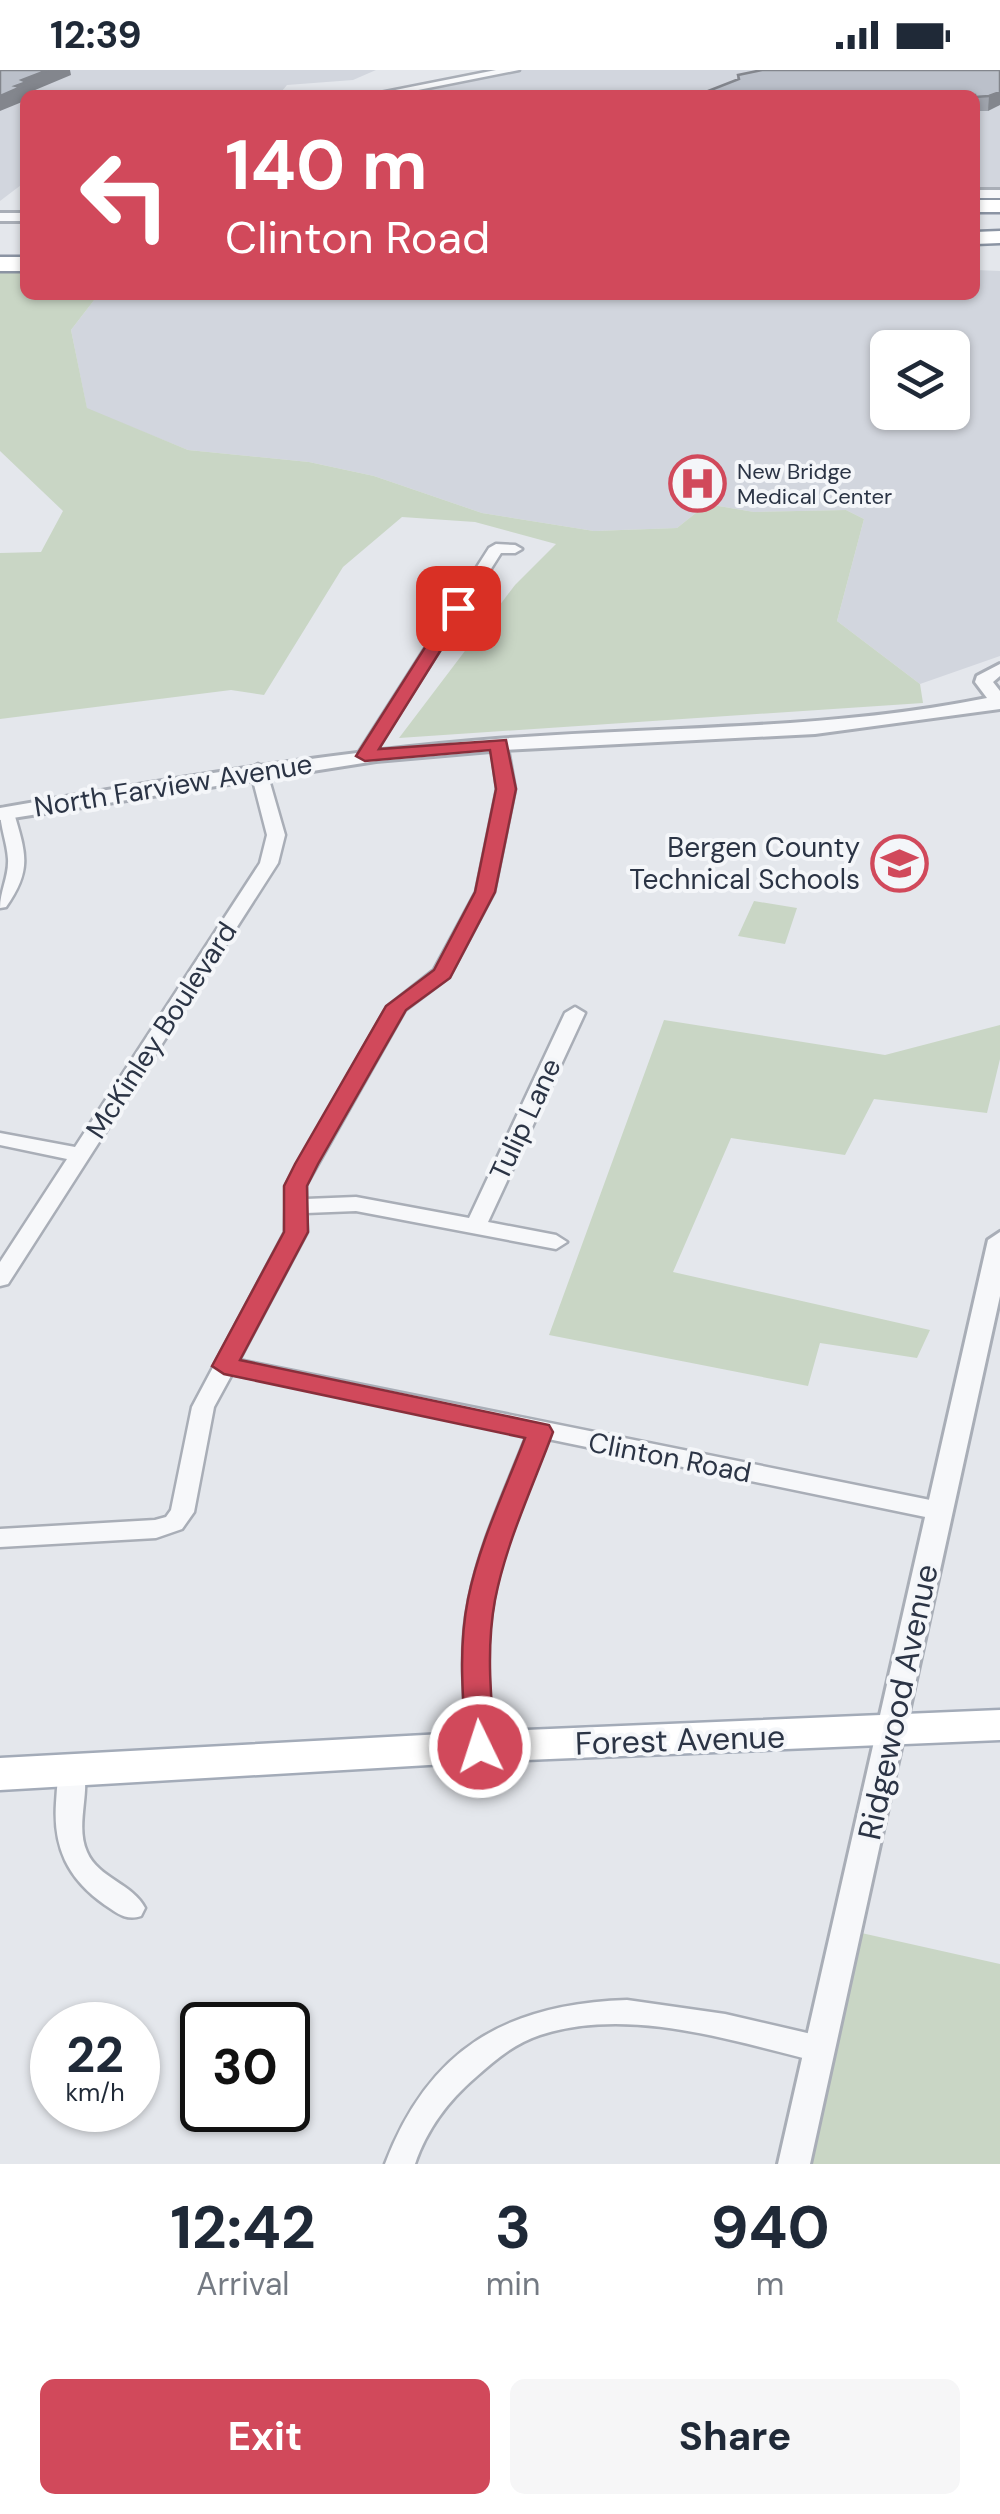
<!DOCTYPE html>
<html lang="en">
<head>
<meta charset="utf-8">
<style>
  body { margin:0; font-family:"DM Sans",sans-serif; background:#f6f6f7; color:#1f2937; height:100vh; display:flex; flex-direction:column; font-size:38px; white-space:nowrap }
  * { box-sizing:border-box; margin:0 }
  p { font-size:32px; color:#747a83 }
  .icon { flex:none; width:55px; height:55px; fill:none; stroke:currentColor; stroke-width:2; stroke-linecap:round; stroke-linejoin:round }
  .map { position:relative; height:2094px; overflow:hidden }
  .drawer { display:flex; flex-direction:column; background:#fff; flex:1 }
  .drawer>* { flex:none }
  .top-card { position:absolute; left:20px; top:20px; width:960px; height:210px; border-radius:15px; box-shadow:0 2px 8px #0004; background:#d1495b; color:#fff; overflow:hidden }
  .tools { position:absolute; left:870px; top:260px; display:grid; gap:20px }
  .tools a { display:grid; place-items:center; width:100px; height:100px; border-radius:15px; background:#fff; box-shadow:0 2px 8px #0004; font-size:50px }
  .speed { position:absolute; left:30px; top:1932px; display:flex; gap:20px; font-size:50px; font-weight:700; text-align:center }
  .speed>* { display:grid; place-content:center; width:130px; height:130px; border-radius:50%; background:#fff; box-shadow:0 2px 8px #0004; line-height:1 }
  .speed small { font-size:25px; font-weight:400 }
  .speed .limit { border:5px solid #111; border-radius:15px; background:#fff; color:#111 }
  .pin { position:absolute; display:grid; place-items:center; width:85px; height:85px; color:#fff; margin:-42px; border-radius:20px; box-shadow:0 5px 15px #0006 }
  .me { position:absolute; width:110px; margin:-55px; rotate:356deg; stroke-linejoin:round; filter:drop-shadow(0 0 8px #0008) }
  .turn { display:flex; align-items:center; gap:35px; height:210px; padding:0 40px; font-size:45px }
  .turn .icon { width:130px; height:130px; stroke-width:2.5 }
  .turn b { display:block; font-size:70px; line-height:85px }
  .eta { display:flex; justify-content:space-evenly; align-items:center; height:170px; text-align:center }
  .eta b { font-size:60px; font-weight:700; line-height:70px }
  .primary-button { display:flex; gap:20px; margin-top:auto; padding:20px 40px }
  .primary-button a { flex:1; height:115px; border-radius:15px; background:#d1495b; color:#fff; font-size:40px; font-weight:700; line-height:115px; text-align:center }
  .primary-button a+a { background:#f6f6f7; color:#1f2937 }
  .status { display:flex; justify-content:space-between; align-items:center; height:70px; padding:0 50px; background:#fff; direction:ltr }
  .status svg { height:28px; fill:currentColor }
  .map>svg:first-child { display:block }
  .built { fill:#d2d6de; fill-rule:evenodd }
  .green { fill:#c9d6c5 }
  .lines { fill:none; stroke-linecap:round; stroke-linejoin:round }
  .minor-casing { stroke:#a9aeb7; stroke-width:5 }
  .tertiary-casing { stroke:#a9aeb7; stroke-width:6 }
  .primary-casing { stroke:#a3abb8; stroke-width:5 }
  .motorway-casing { stroke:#8b94a3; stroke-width:5 }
  .minor { fill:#f7f8fa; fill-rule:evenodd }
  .tertiary { fill:#f7f8fa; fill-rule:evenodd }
  .primary { fill:#fff; fill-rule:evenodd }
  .motorway { fill:#fff; fill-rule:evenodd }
  .wall { fill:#a1a5ae }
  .shaded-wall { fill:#83868d }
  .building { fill:#bbc0ca; stroke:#83868d; stroke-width:2.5 }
  .route { fill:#d1495b; stroke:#882f3b; stroke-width:2.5 }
  .labels { text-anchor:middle; stroke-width:8; stroke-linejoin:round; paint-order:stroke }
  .far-poi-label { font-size:22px; fill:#2b3445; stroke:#f4f6f9; text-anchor:start }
  .street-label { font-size:28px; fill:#2b3445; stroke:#f4f6f9 }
  .poi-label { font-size:28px; fill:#2b3445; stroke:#f4f6f9; text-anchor:end }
  .near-street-label { font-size:32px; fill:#2b3445; stroke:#f4f6f9 }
</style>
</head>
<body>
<div class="status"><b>12:39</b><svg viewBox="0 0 49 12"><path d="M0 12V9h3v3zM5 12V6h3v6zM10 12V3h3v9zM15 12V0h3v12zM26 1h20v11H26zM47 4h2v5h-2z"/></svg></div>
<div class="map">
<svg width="1000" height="2094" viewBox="0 0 1000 2094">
  <rect width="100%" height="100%" fill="#e4e7ec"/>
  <!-- built -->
  <path class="built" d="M 0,0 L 376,0 L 353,10 L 287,15 L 282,21 L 253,25 L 25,25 L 25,112 L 0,131 Z
    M 514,0 L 1000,0 L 1000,124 L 975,124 L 975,25 L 375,25 Z
    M 975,200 L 1000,201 L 1000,586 L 920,614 L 837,551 L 864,449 L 846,440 L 754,442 L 707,434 L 677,458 L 594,461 L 482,443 L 374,406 L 309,392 L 188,380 L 87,339 L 71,260 L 98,225 L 975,225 ZM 888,278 L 952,278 L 952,342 L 888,342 Z"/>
  <!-- green -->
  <path class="green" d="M 0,203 L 25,203 L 25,225 L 98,225 L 71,260 L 87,338 L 188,380 L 309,392 L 374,406 L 482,443 L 594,461 L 677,458 L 707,434 L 754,442 L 846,440 L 864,449 L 837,551 L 920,614 L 923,633 L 399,668 L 515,515 L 556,474 L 475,452 L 402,447 L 343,497 L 264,625 L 231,620 L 0,649 L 0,483 L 41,482 L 63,441 L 0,381 Z
    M 754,831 L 797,838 L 785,874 L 738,866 Z
    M 664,950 L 885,985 L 1000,955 L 1000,989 L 987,1043 L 874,1029 L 845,1085 L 731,1068 L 673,1202 L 930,1260 L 917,1288 L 820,1273 L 808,1316 L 549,1265 Z
    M 848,1860 L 1000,1894 L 1000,2094 L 794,2094 Z"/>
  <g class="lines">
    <defs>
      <path id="minor" d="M 496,0 L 519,0 L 393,25 L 370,25 Z
        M 496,474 L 515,475 L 522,479 L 515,483 L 501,483 L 373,685 L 365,690 L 359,689 L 357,685 L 489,478 Z
        M 499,669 L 507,674 L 515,719 L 494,822 L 449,907 L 405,940 L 306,1115 L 306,1129 L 356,1127 L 469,1148 L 565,943 L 575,937 L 585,943 L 488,1152 L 556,1165 L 567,1172 L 556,1179 L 356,1141 L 306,1143 L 307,1162 L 239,1290 L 940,1432 L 948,1435 L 952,1441 L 948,1447 L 940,1450 L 548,1369 C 526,1427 499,1484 491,1546 C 485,1589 490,1633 493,1677 L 489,1684 L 480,1687 L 471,1684 L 467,1677 C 465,1634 460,1590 466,1547 C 475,1483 504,1424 527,1365 L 232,1304 L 214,1337 L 194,1442 L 182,1459 L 156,1468 L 0,1477 L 0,1459 L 155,1450 L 166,1447 L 171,1440 L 192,1337 L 285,1162 L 286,1115 L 387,937 L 434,900 L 476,822 L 497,719 L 491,674 Z
        M 258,694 L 266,699 L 285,765 L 278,793 L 8,1214 L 0,1216 L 0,1192 L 67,1089 L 0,1075 L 0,1063 L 75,1077 L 260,793 L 267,765 L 250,699 Z
        M 5,738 L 14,743 C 26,784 32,800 6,837 L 0,838 C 0,821 9,806 8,789 C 7,772 0,757 0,739 Z
        M 72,1691 L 81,1694 C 93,1717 74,1754 87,1782 C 98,1808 133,1814 145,1838 L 141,1846 C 126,1851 117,1843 105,1835 C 68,1809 53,1778 56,1733 C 57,1720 57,1705 63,1694 Z
        M 627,1930 L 725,1944 L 820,1966 L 830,1970 L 834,1979 L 830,1988 L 820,1992 C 732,1971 630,1936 540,1965 C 515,1973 495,1990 476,2007 C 448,2031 427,2059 415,2094 L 385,2094 C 429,1978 507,1934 627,1930 Z"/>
      <path id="tertiary" d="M 975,120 L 1000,120 L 1000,128 L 975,128 Z
        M 0,143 L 25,143 L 25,151 L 0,151 Z
        M 1000,594 L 1000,606 L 993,612 L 1000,621 L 1000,639 L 815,664 L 502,680 L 376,691 L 0,750 L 0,738 C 165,710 329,682 496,669 C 660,656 824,661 987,628 L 975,612 L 977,606 Z
        M 1000,1162 L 1000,1226 L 810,2094 L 778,2094 L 988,1170 Z"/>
      <path id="primary" d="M 1000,1640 L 1000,1670 L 480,1692 L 0,1720 L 0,1688 L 480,1662 Z"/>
      <path id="motorway" d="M 975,130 L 1000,130 L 1000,142 L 975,142 Z
        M 1000,161 L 1000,173 L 975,174 L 975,162 Z
        M 0,187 L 25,187 L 25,201 L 0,201 Z"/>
    </defs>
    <!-- minor casing -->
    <use href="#minor" class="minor-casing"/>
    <!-- tertiary casing -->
    <use href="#tertiary" class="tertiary-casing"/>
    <!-- primary casing -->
    <use href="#primary" class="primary-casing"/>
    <!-- motorway casing -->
    <use href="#motorway" class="motorway-casing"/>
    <!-- minor -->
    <use href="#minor" class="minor"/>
    <!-- tertiary -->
    <use href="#tertiary" class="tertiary"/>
    <!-- primary -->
    <use href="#primary" class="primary"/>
    <!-- motorway -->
    <use href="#motorway" class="motorway"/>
  </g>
  <!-- wall -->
  <path class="wall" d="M 1000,0 L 988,41 L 975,41 L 975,25 L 737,9 L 738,5 Z"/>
  <!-- shaded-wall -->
  <path class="shaded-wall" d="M 48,0 L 70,0 L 71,5 L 28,23 L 29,25 L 25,25 L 25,28 L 22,29 L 22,32 L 0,41 L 0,26 L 22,10 Z
    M 1000,22 L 1000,35 L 988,41 L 989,26 Z"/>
  <!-- building -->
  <path class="building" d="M 0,0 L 48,0 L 22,10 L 27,12 L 16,16 L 21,17 L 0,26 Z
    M 762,0 L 1000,0 L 1000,22 L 989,26 L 975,27 L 975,25 L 698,25 L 739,9 L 738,5 Z"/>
  <!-- route -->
  <path class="route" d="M 458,532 L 467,538 L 379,679 L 506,670 L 516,719 L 495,822 L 450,908 L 406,940 L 318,1094 L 307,1116 L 308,1162 L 240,1290 L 549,1355 L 553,1362 C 533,1416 506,1473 495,1530 C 486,1579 491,1628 495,1677 L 491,1686 L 480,1689 L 470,1686 L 466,1677 C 463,1628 458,1578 468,1529 C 479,1474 505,1420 525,1368 L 224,1304 L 212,1296 L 284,1162 L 284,1116 L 295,1094 L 386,936 L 434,900 L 475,822 L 496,719 L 490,680 L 365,691 L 356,686 L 450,538 Z"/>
  <!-- icons -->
  <defs>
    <symbol id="hospital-ring" viewBox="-11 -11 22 22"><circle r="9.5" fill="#f4f6f9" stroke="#d1495b" stroke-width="1.5"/><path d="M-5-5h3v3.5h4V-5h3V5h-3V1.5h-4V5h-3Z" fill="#d1495b"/></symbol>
    <symbol id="school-ring" viewBox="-11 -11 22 22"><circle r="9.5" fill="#f4f6f9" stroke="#d1495b" stroke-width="1.5"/><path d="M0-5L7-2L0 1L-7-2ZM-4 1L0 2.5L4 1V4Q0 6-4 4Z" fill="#d1495b"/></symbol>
  </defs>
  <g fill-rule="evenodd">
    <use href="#hospital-ring" x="666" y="382" width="63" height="63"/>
    <use href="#school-ring" x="868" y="762" width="63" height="63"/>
  </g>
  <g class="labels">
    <!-- far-poi labels -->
    <g class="far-poi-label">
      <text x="737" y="409">New Bridge<tspan x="737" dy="25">Medical Center</tspan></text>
    </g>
    <!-- street labels -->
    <g class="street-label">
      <text transform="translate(173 715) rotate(-9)" y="10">North Farview Avenue</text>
      <text transform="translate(161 960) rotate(-57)" y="10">McKinley Boulevard</text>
      <text transform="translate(525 1049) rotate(-65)" y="10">Tulip Lane</text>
      <text transform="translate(670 1387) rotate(11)" y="10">Clinton Road</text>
    </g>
    <!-- poi labels -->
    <g class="poi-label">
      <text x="860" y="787">Bergen County<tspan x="860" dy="32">Technical Schools</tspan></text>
    </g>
    <!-- near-street labels -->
    <g class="near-street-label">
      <text transform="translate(898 1632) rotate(-78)" y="11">Ridgewood Avenue</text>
      <text transform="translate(680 1670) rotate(-2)" y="11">Forest Avenue</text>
    </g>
  </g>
</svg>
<div class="tools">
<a><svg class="icon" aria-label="layers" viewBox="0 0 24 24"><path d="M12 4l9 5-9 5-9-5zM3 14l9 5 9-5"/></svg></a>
</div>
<div class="speed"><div>22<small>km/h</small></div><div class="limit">30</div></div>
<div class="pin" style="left:458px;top:538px;background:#d93025"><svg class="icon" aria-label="arrive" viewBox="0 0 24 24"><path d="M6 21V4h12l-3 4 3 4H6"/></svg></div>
<svg class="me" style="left:480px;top:1677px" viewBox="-20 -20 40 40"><circle r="17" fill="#d1495b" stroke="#fff" stroke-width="3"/><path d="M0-11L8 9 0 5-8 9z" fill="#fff"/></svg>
<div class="top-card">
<div class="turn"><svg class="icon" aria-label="left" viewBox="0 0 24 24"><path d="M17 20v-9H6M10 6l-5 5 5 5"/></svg><div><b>140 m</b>Clinton Road</div></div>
</div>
</div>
<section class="drawer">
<div class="eta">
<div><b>12:42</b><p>Arrival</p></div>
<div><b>3</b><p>min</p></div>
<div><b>940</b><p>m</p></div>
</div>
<div class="primary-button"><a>Exit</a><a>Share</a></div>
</section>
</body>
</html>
